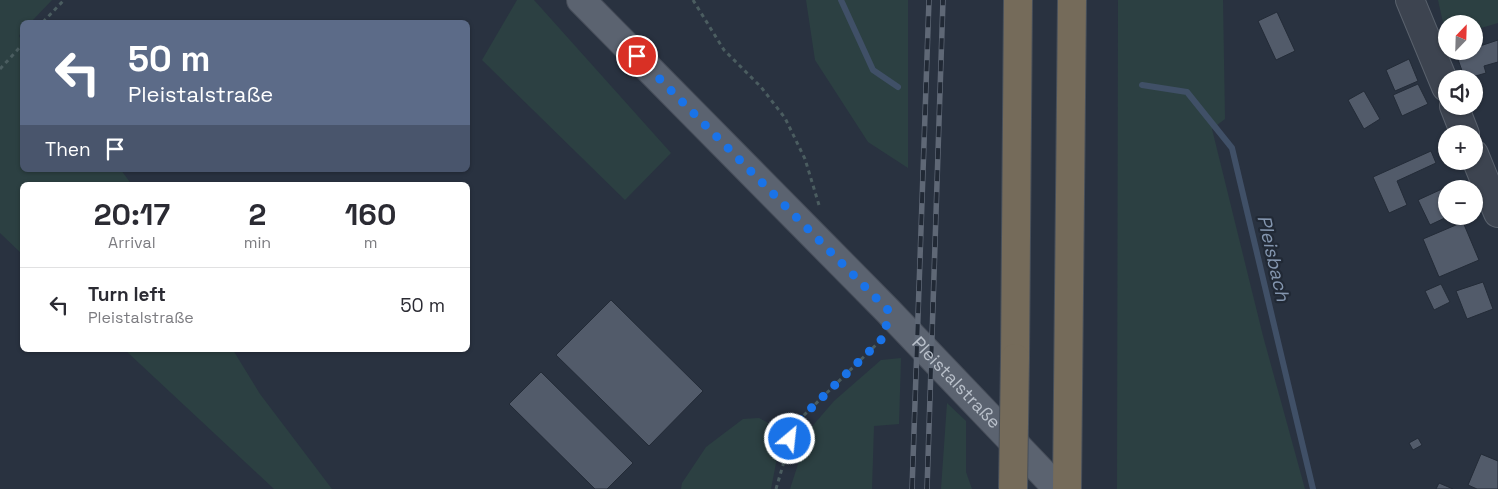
<!DOCTYPE html>
<html lang="en">
<head>
<meta charset="utf-8">
<style>
  body { margin:0; font-family:"Space Grotesk",sans-serif; background:#f7f7f7; color:#2b2b33; height:100vh; display:flex; flex-direction:column; font-size:19px; white-space:nowrap }
  * { box-sizing:border-box; margin:0 }
  p { font-size:16px; color:#7c7c81 }
  .icon { flex:none; width:28px; height:28px; fill:none; stroke:currentColor; stroke-width:2; stroke-linecap:round; stroke-linejoin:round }
  .map { position:relative; flex:1; overflow:hidden }
  .sheet { position:absolute; left:20px; top:182px; width:450px; height:170px; display:flex; flex-direction:column; background:#fff; border-radius:8px; box-shadow:0 1px 4px #0004 }
  .sheet>* { flex:none }
  .hud { position:absolute; left:20px; top:20px; width:450px; height:152px; border-radius:8px; box-shadow:0 1px 4px #0004; background:#5c6b88; color:#fff; overflow:hidden }
  .needle { width:32px; rotate:23deg }
  .fabs { position:absolute; left:1438px; top:15px; display:grid; gap:10px }
  .fabs a { display:grid; place-items:center; width:45px; height:45px; border-radius:50%; background:#fff; box-shadow:0 1px 4px #0004; font-size:25px }
  .pin { position:absolute; display:grid; place-items:center; width:42px; height:42px; color:#fff; margin:-21px; border:2px solid #fff; border-radius:50%; box-shadow:0 1px 5px #0007 }
  .me { position:absolute; width:55px; margin:-28px; rotate:28deg; stroke-linejoin:round; filter:drop-shadow(0 0 4px #0008) }
  .turn { display:flex; align-items:center; gap:18px; height:105px; padding:0 25px; font-size:22px }
  .turn .icon { width:65px; height:65px; stroke-width:2.5 }
  .turn b { display:block; font-size:35px; line-height:42px }
  .then { display:flex; align-items:center; height:48px; padding:0 25px; background:#0003; gap:10px; font-size:19px }
  .eta { display:flex; justify-content:space-evenly; align-items:center; height:85px; text-align:center }
  .eta b { font-size:30px; font-weight:600; line-height:35px }
  ul { padding:0; list-style:none }
  li { display:flex; align-items:center; gap:15px; height:75px; padding:0 25px; border-top:1px solid #e1e1e2 }
  li div { flex:1 }
  li b { display:block; font-size:19px }
  li em { font-style:normal }
  .map>svg:first-child { display:block }
  .green { fill:#2c4042 }
  .lines { fill:none; stroke-linecap:round; stroke-linejoin:round }
  .stream { stroke:#405067; stroke-width:6 }
  .building { fill:#525b6a; stroke:#232b37 }
  .minor-casing { stroke:#5a626d; stroke-width:30 }
  .major-casing { stroke:#464d59; stroke-width:30 }
  .highway-casing { stroke:#474f5a; stroke-width:30 }
  .path { stroke:#4b5d60; stroke-width:3; stroke-dasharray:4 4; stroke-linecap:butt }
  .minor { stroke:#3d4450; stroke-width:28 }
  .major { stroke:#5b6370; stroke-width:28 }
  .highway { stroke:#756b5a; stroke-width:28 }
  .rail-casing { stroke:#5f6876; stroke-width:5.5 }
  .rail { stroke:#212935; stroke-width:4; stroke-dasharray:11; stroke-linecap:butt }
  .highway-bridge-casing { stroke:#474f5a; stroke-width:30; stroke-linecap:butt }
  .highway-bridge { stroke:#756b5a; stroke-width:28 }
  .route { stroke:#1a73e8; stroke-width:9; stroke-dasharray:0 16.2 }
  .labels { text-anchor:middle; stroke-width:4.5; stroke-linejoin:round; paint-order:stroke }
  .street-label { font-size:18px; fill:#b9c0ca; stroke:#212935 }
  .water-label { font-size:19px; font-style:italic; fill:#8496af; stroke:#212935 }
</style>
</head>
<body>
<div class="map">
<svg width="1498" height="489" viewBox="0 0 1498 489">
  <rect width="100%" height="100%" fill="#293240"/>
  <!-- green -->
  <path class="green" d="M 0,0 L 52,0 L 31,22 L 22,22 L 22,31 L 19,36 L 22,41 L 22,170 L 121,170 L 132,185 L 22,185 L 22,254 L 0,233 Z
    M 517,0 L 534,0 L 671,153 L 625,200 L 482,60 Z
    M 806,0 L 908,0 L 908,168 L 868,142 L 815,60 Z
    M 1118,0 L 1223,0 L 1225,119 L 1212,129 L 1263,336 L 1305,489 L 1117,489 Z
    M 1438,0 L 1498,0 L 1498,23 L 1474,30 L 1474,24 L 1446,24 L 1446,36 Z
    M 125,350 L 233,350 L 260,394 L 332,489 L 274,489 Z
    M 901,358 L 899,424 L 874,426 L 872,489 L 790,489 L 809,430 L 834,401 L 881,360 Z
    M 947,403 L 966,421 L 966,472 L 972,489 L 941,489 Z
    M 759,418 L 774,426 L 781,437 L 771,489 L 681,489 L 682,483 L 706,447 L 743,419 Z"/>
  <g class="lines">
    <!-- stream -->
    <path class="stream" d="M 841,0 L 873,70 L 898,87
      M 1142,85 L 1187,92 L 1232,148 L 1313,489"/>
  </g>
  <!-- building -->
  <path class="building" d="M 1277,12 L 1295,51 L 1276,60 L 1258,21 Z
    M 1498,40 L 1498,62 L 1484,66 L 1486,73 L 1465,79 L 1456,54 L 1474,51 L 1474,48 Z
    M 1409,59 L 1418,81 L 1395,91 L 1386,70 Z
    M 1418,84 L 1428,104 L 1402,116 L 1393,95 Z
    M 1364,91 L 1380,119 L 1364,129 L 1348,100 Z
    M 1431,151 L 1436,163 L 1397,181 L 1407,205 L 1389,213 L 1373,177 Z
    M 1442,189 L 1446,199 L 1446,216 L 1449,216 L 1430,225 L 1418,200 Z
    M 1463,222 L 1479,260 L 1439,277 L 1423,239 Z
    M 1483,282 L 1493,309 L 1467,319 L 1456,291 Z
    M 1441,284 L 1450,302 L 1434,310 L 1425,291 Z
    M 611,300 L 703,391 L 649,446 L 556,355 Z
    M 541,372 L 633,463 L 607,489 L 595,489 L 509,404 Z
    M 1418,438 L 1422,445 L 1413,450 L 1409,443 Z
    M 1481,454 L 1498,461 L 1498,489 L 1477,489 L 1468,485 Z
    M 1439,483 L 1453,489 L 1436,489 Z"/>
  <g class="lines">
    <defs>
      <path id="minor" d="M 1410,0 L 1446,87
        M 1454,106 L 1465,134
        M 1474,154 L 1498,213"/>
      <g id="major">
        <path id="s1" d="M 581,0 L 888,311 L 1058,489"/>
      </g>
      <path id="highway" d="M 1015,358 L 1018,0
        M 1067,489 L 1072,0"/>
    </defs>
    <!-- minor casing -->
    <use href="#minor" class="minor-casing"/>
    <!-- major casing -->
    <use href="#major" class="major-casing"/>
    <!-- highway casing -->
    <use href="#highway" class="highway-casing"/>
    <!-- path -->
    <path class="path" d="M 693,0 L 724,50 L 761,87 L 785,118 L 805,159 L 819,205
      M 43,22 L 64,0
      M 0,69 L 22,45
      M 776,489 L 795,424 L 883,338"/>
    <!-- minor -->
    <use href="#minor" class="minor"/>
    <!-- major -->
    <use href="#major" class="major"/>
    <!-- highway -->
    <use href="#highway" class="highway"/>
    <defs>
      <path id="rail" d="M 912,489 L 929,0
        M 927,489 L 943,0"/>
    </defs>
    <!-- rail casing -->
    <use href="#rail" class="rail-casing"/>
    <!-- rail -->
    <use href="#rail" class="rail"/>
    <defs>
      <path id="highway-bridge" d="M 1013,489 L 1015,358"/>
    </defs>
    <!-- highway-bridge casing -->
    <use href="#highway-bridge" class="highway-bridge-casing"/>
    <!-- highway-bridge -->
    <use href="#highway-bridge" class="highway-bridge"/>
  </g>
  <g class="lines">
    <!-- route -->
    <path class="route" d="M 637,56 L 888,310 L 885,336 L 795,424 L 790,439"/>
  </g>
  <g class="labels">
    <!-- street labels -->
    <g class="street-label">
      <text dy="6" stroke="none"><textPath href="#s1" startOffset="536">Pleistalstraße</textPath></text>
    </g>
    <!-- water labels -->
    <g class="water-label">
      <text transform="translate(1274 258) rotate(77)" y="7">Pleisbach</text>
    </g>
  </g>
</svg>
<div class="fabs">
<a><svg class="needle" viewBox="-14 -14 28 28"><path d="M0-13l5 13h-10z" fill="#e53935"/><path d="M0 13l5-13h-10z" fill="#7c7c81"/></svg></a>
<a><svg class="icon" aria-label="sound" viewBox="0 0 24 24"><path d="M4 9h4l5-4v14l-5-4H4zM17 9q2 3 0 6"/></svg></a>
<a>+</a>
<a>−</a>
</div>
<div class="pin" style="left:637px;top:56px;background:#d93025"><svg class="icon" aria-label="arrive" viewBox="0 0 24 24"><path d="M6 21V4h12l-3 4 3 4H6"/></svg></div>
<svg class="me" style="left:790px;top:439px" viewBox="-20 -20 40 40"><circle r="17" fill="#1a73e8" stroke="#fff" stroke-width="3"/><path d="M0-11L8 9 0 5-8 9z" fill="#fff"/></svg>
<div class="hud">
<div class="turn"><svg class="icon" aria-label="left" viewBox="0 0 24 24"><path d="M17 20v-9H6M10 6l-5 5 5 5"/></svg><div><b>50 m</b>Pleistalstraße</div></div>
<div class="then">Then<svg class="icon" aria-label="arrive" viewBox="0 0 24 24"><path d="M6 21V4h12l-3 4 3 4H6"/></svg></div>
</div>
<section class="sheet">
<div class="eta">
<div><b>20:17</b><p>Arrival</p></div>
<div><b>2</b><p>min</p></div>
<div><b>160</b><p>m</p></div>
</div>
<ul>
<li><svg class="icon" aria-label="left" viewBox="0 0 24 24"><path d="M17 20v-9H6M10 6l-5 5 5 5"/></svg><div><b>Turn left</b><p>Pleistalstraße</p></div><em>50 m</em></li>
</ul>
</section>
</div>
</body>
</html>
